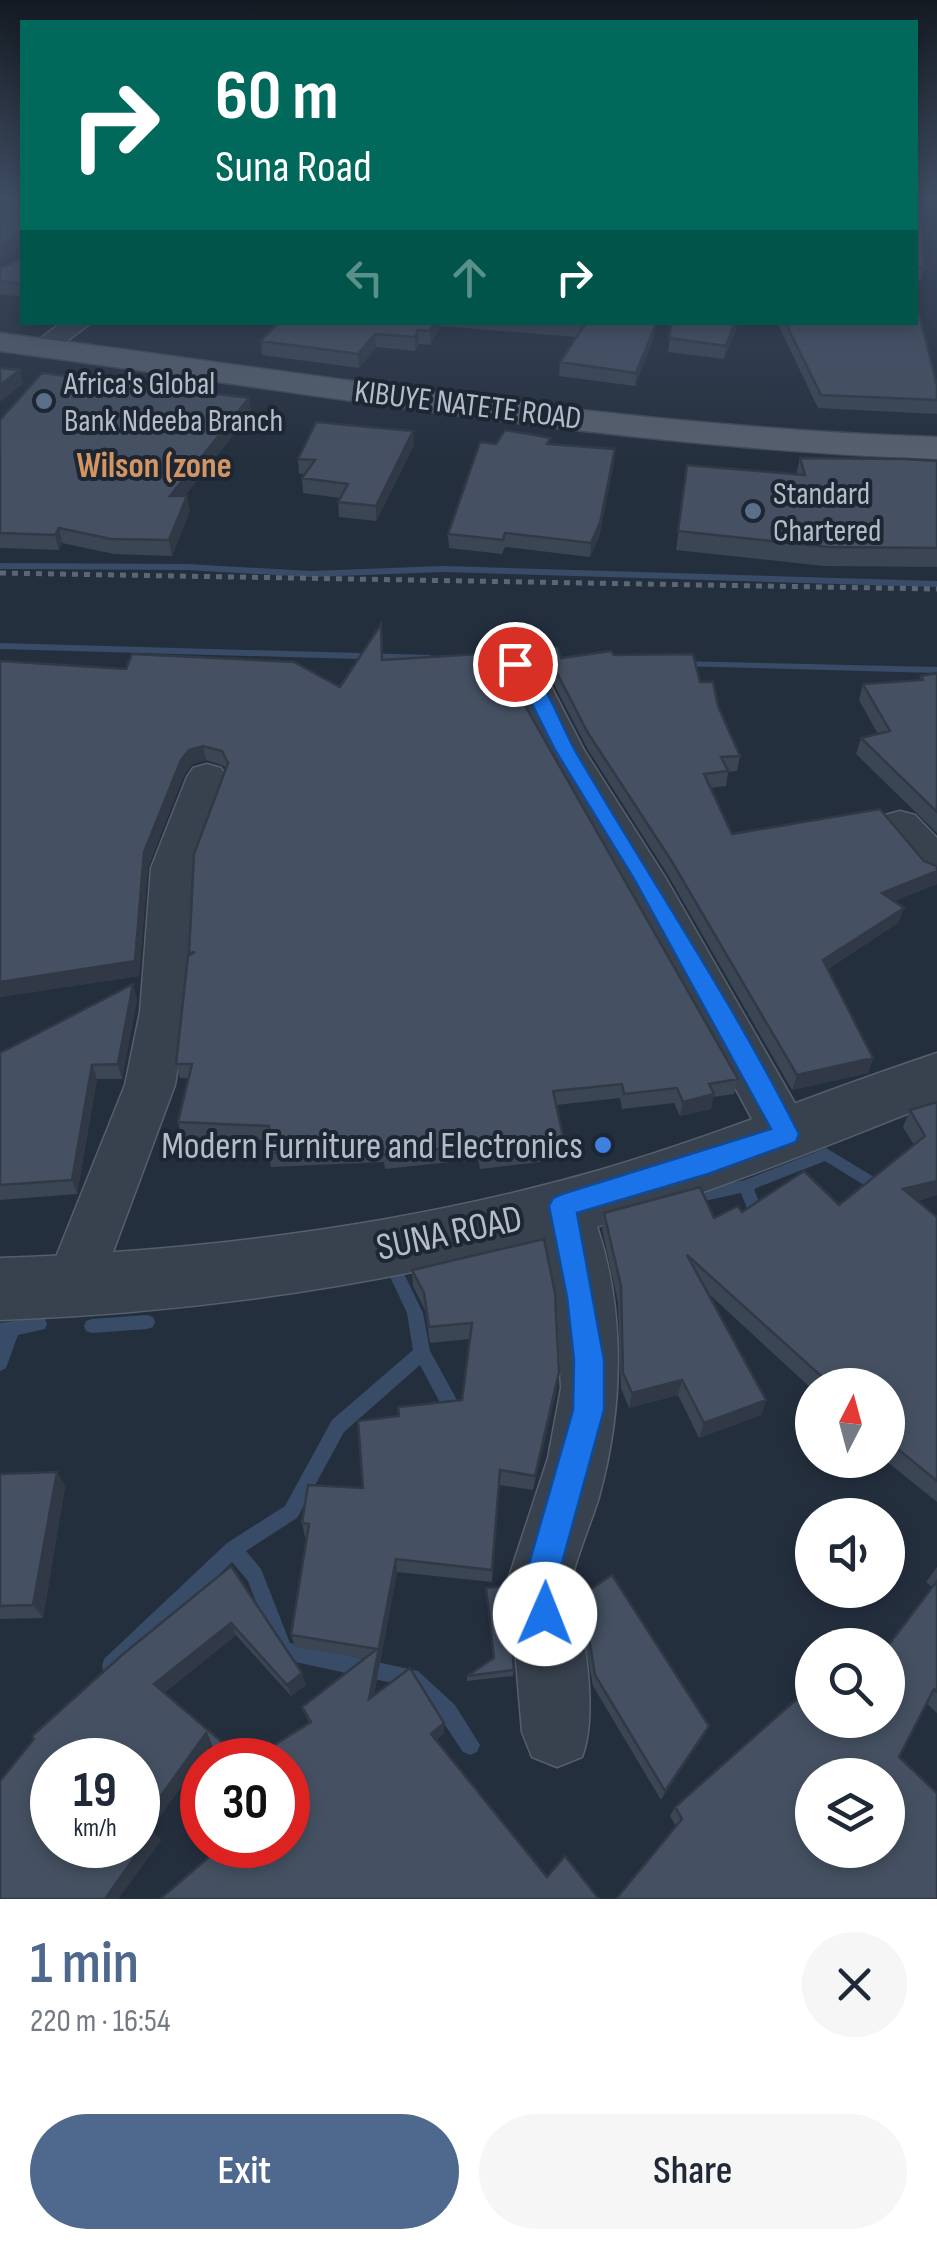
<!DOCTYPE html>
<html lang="en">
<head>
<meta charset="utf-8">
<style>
  body { margin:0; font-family:"Sofia Sans Condensed",sans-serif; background:#f6f6f7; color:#1f2937; height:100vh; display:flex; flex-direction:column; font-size:38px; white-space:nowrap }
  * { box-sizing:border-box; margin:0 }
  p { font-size:32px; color:#747a83 }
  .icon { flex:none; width:55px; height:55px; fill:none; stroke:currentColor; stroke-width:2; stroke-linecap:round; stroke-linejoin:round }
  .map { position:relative; height:1899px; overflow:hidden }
  .side { display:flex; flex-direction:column; background:#fff; flex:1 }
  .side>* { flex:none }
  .top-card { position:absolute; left:20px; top:20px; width:898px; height:305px; border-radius:0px; box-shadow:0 5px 15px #0003; background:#00695c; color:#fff; overflow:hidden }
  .needle { width:65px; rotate:6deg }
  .fabs { position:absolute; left:795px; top:1368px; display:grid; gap:20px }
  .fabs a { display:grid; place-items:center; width:110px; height:110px; border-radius:50%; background:#fff; box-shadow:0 5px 15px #0003; font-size:50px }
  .speed { position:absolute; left:30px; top:1738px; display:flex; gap:20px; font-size:50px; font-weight:700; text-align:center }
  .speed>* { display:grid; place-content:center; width:130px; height:130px; border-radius:50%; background:#fff; box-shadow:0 5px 15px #0003; line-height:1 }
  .speed small { font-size:25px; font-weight:400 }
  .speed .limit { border:15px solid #d22; background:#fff; color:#111 }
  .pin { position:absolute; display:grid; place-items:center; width:85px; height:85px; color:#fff; margin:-42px; border:5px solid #fff; border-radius:50%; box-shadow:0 2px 10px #0007 }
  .me { position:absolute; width:110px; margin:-55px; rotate:1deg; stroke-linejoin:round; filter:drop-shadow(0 0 8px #0008) }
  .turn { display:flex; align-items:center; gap:35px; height:210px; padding:0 30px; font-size:45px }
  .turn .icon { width:130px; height:130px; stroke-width:2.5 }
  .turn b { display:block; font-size:70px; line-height:85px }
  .lanes { display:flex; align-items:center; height:95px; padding:0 30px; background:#0003; justify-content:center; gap:50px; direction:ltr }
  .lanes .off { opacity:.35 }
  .round { display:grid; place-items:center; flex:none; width:105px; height:105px; border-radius:52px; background:#f6f6f7 }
  .overview { display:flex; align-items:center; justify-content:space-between; height:170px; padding:0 30px }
  h1 { font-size:60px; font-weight:600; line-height:75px; color:#4f688e }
  .cta { display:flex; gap:20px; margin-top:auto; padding:20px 30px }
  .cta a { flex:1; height:115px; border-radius:60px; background:#4f688e; color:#fff; font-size:40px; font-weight:600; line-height:115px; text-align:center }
  .cta a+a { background:#f6f6f7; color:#1f2937 }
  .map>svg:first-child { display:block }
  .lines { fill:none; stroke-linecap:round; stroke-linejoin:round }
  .stream { fill:#394c67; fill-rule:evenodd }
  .minor-casing { stroke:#565f6c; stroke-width:3 }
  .tertiary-casing { stroke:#565f6c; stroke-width:3 }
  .primary-casing { stroke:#414a57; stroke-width:3 }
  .minor { fill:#38414e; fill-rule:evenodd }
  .tertiary { fill:#38414e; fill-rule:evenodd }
  .primary { fill:#56606e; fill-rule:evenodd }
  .rail { stroke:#5a6575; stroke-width:5; stroke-dasharray:6 6; stroke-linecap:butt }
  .wall { fill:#3b4654 }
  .shaded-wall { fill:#303945 }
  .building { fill:#455162; stroke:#303945; stroke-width:2.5; fill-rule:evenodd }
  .route { fill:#1a73e8; stroke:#114b97; stroke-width:2.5 }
  .service-dot { fill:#5c6f8a; stroke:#1d2633; stroke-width:4 }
  .shop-dot { fill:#3f7fe0; stroke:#1d2633; stroke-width:4 }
  .labels { text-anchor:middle; stroke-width:8; stroke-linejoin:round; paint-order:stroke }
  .far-poi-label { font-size:32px; fill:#b4bcc9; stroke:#1d2633; text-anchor:start }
  .far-street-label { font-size:32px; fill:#b4bcc9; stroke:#1d2633 }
  .far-quarter-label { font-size:35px; font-weight:bold; fill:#d59563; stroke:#1d2633 }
  .poi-label { font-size:38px; fill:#b4bcc9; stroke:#1d2633; text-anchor:end }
  .street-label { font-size:38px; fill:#b4bcc9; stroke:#1d2633 }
</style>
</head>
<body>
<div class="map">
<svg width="937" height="1899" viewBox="0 0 937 1899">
  <rect width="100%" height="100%" fill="#242f3e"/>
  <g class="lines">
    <!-- stream -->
    <path class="stream" d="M 0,563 L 187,564 L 311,571 L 443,566 L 937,581 L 937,587 L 443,572 L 311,577 L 187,570 L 0,569 Z
      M 0,643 L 430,655 L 435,658 L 430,661 L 0,649 Z
      M 680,661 L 937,667 L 937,673 L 676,666 L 676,662 Z
      M 826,1148 L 887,1185 L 889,1189 L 887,1193 L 882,1195 L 877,1193 L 825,1161 L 754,1189 L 766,1221 L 764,1226 L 759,1227 L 754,1226 L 741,1193 L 690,1204 L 685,1202 L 683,1198 L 685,1194 L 690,1192 L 745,1180 Z
      M 393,1259 L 398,1261 L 423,1313 L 430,1351 L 458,1402 L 460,1408 L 458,1414 L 452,1416 L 446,1414 L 420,1365 L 344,1432 L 297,1518 L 246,1551 L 261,1569 L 290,1643 L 418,1671 L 455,1705 L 480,1745 L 477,1752 L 470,1755 L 463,1752 L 441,1719 L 406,1686 L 277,1658 L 248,1581 L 232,1562 L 118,1673 L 111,1675 L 104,1673 L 102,1666 L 104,1659 L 227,1543 L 285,1506 L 332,1420 L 413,1350 L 407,1313 L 385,1266 L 388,1261 Z
      M 147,1315 L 153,1317 L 155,1322 L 153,1327 L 147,1329 L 92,1333 L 86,1331 L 84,1326 L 86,1321 L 92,1319 Z
      M 39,1317 L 45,1319 L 47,1324 L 45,1329 L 18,1335 L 6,1368 L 0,1371 L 0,1323 Z"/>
    <defs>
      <path id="minor" d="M 62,322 L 92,322 L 50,354 L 32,354 L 28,348 Z
        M 515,653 L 537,661 L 542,669 L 584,750 L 665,877 L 804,1119 L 811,1134 L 804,1149 L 786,1155 L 768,1149 C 697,1016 626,885 549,756 C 531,725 517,693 497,664 L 502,656 Z
        M 207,764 L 221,768 L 227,777 L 193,868 L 186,1012 L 175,1085 L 100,1287 L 92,1305 L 72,1312 L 52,1305 L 44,1287 L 125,1085 L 140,1012 L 151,868 L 187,777 L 193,768 Z
        M 900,811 L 915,815 L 937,838 L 937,879 L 922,874 L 879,825 L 885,815 Z
        M 563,1183 L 582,1190 C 627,1283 626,1400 599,1497 C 593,1518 569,1575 570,1592 C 570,1599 576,1607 578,1614 C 588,1653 596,1721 582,1757 L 557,1767 L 532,1757 L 522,1732 L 512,1614 L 504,1592 L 548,1458 L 561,1388 L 557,1309 L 536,1206 L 544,1190 Z"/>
      <path id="tertiary" d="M 937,1053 L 937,1102 C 806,1154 674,1208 538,1243 C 362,1289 182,1313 0,1320 L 0,1258 C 202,1251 405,1226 600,1170 C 714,1137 824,1090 937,1053 Z"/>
      <path id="primary" d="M 0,333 C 311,373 623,427 937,437 L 937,459 C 623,448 311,393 0,351 Z"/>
    </defs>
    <!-- minor casing -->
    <use href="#minor" class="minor-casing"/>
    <!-- tertiary casing -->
    <use href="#tertiary" class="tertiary-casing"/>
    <!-- primary casing -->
    <use href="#primary" class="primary-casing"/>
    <!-- minor -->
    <use href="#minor" class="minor"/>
    <!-- tertiary -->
    <use href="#tertiary" class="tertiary"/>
    <!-- primary -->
    <use href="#primary" class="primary"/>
    <!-- rail -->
    <path class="rail" d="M 0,573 L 937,589"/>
  </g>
  <!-- wall -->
  <path class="wall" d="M 22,196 L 22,297 L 0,294 L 0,268 L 21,259 Z
    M 915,196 L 937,196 L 937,205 L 921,203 L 924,268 L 921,281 L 915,280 Z
    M 279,322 L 643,322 L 656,324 L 654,337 L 635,386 L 559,376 L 560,362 L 576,337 L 440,326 L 430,345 L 419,344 L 415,351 L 376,347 L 359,368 L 262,355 L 261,341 Z
    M 672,322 L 737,326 L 724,359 L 668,352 Z
    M 777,322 L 915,322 L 937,385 L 937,414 L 818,408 Z
    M 249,398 L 251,413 L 184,496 L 190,511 L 172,556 L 114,554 L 62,543 L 59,550 L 0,548 L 0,420 Z
    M 496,444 L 551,444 L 615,449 L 614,463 L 599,537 L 590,557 L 505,547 L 502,554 L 449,548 L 448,534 Z
    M 414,445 L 376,521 L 339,517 L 338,502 L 340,498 L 303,493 L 302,478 L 305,474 L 299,474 L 298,459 Z
    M 800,458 L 937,461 L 937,567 L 824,566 L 676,550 L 687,465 L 796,475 Z
    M 544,648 L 561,658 L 614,655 L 700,682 L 718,706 L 740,756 L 737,771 L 728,772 L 726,786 L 710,788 L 732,834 L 937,884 L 894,901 L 904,908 L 898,923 L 828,969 L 873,1058 L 868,1073 L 792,1090 L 668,875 L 587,748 L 543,663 Z
    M 382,660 L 738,1079 L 734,1094 L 713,1097 L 711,1109 L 680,1116 L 674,1103 L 622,1109 L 620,1098 L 556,1105 L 565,1145 L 563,1159 L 480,1169 L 478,1159 L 385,1169 L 384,1162 L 271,1167 L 268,1153 L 269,1140 L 182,1137 L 178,1122 L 188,1078 L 180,1078 L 176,1064 L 189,953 L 226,769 L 224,766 L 206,760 L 192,764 L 184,775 L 148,867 L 139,976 L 0,997 L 0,661 L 340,687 Z
    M 937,673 L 937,833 L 856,754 L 861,738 L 878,734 L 859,700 L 863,684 L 920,680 L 921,676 Z
    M 137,999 L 122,1079 L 97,1079 L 77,1194 L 0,1200 L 0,1053 Z
    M 937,1102 L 937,1195 L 917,1201 L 937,1217 L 937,1502 L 885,1460 L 888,1460 L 888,1385 L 812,1385 L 812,1389 L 709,1294 L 766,1400 L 761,1415 L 699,1438 L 678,1395 L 629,1408 L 621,1388 L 618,1302 L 602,1229 L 604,1213 L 714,1218 L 742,1212 L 839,1205 L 914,1145 L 903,1127 L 910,1110 Z
    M 412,1270 L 559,1372 L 557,1388 L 533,1490 L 499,1485 L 492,1582 L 397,1572 L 374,1695 L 444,1734 L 436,1740 L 547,1877 L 599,1899 L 288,1845 L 309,1723 L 302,1707 L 365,1659 L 295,1647 L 291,1635 L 307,1537 L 305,1537 L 302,1523 L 363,1488 L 399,1416 L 462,1400 L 469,1339 L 430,1343 L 425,1310 L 413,1286 Z
    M 57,1472 L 65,1487 L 43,1618 L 0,1619 L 0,1474 Z
    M 231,1566 L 306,1685 L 291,1696 L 236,1635 L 164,1693 L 211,1745 L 151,1829 L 161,1840 L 118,1899 L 0,1899 Z
    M 937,1567 L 937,1713 L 926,1703 L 899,1757 L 676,1826 L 670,1816 L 675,1807 L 812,1720 L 888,1720 L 932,1587 L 926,1582 Z
    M 486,1588 L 514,1670 L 513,1676 L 467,1681 L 467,1676 L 493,1658 Z
    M 582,1595 L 709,1726 L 661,1800 L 593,1686 L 579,1607 Z"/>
  <!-- shaded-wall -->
  <path class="shaded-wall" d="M 20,234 L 22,246 L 0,259 L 0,245 Z
    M 435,322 L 440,322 L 440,326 L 430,345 L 430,331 Z
    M 735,322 L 738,322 L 737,326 L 724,359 L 726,346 Z
    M 656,324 L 654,337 L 635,386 L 636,373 Z
    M 418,330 L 419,344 L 415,351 L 415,337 Z
    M 375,334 L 376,347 L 359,368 L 358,354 Z
    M 20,370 L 23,384 L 0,402 L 0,385 Z
    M 249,398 L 251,413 L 173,511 L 170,496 Z
    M 413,431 L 414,445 L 376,521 L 376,506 Z
    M 615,449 L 614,463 L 599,537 L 590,557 L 591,543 Z
    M 187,496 L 190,511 L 172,556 L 169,540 Z
    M 59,528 L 62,543 L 59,550 L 55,535 Z
    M 203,746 L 206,760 L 192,764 L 184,775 L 148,867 L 139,976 L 0,997 L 0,982 L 144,852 L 181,760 L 189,750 Z
    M 937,871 L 937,884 L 877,908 L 882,893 Z
    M 904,908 L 898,923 L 818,975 L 823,960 Z
    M 133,984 L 137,999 L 122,1079 L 118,1064 Z
    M 873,1058 L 868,1073 L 792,1090 L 797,1075 Z
    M 92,1065 L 97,1079 L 77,1194 L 72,1180 Z
    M 714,1094 L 711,1109 L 680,1116 L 683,1102 Z
    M 937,1181 L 937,1195 L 896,1206 L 903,1189 Z
    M 559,1372 L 557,1388 L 533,1490 L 535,1476 Z
    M 682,1380 L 678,1395 L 629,1408 L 632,1393 Z
    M 766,1400 L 761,1415 L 699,1438 L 704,1423 Z
    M 57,1472 L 65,1487 L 43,1618 L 33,1605 Z
    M 396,1559 L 397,1572 L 371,1710 L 369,1699 Z
    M 231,1623 L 236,1635 L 161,1695 L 154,1684 Z
    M 302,1673 L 306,1685 L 291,1696 L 287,1685 Z
    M 444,1723 L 444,1734 L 432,1744 L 431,1734 Z
    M 709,1726 L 704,1736 L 661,1800 L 665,1791 Z
    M 206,1733 L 212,1743 L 151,1829 L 143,1821 Z
    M 153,1831 L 161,1840 L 118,1899 L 105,1899 Z"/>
  <!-- building -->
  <path class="building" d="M 0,196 L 22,196 L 22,284 L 0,281 L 0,268 L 21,259 L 20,234 L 0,245 Z
    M 915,196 L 921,196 L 924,268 L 915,267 Z
    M 915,298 L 937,385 L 937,400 L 821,395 L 785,322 L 915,322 Z
    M 279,322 L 435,322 L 430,331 L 418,330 L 415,337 L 375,334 L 358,354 L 261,341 Z
    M 562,322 L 643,322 L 656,324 L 636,373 L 560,362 L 585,324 Z
    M 672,322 L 735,322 L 726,346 L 669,338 Z
    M 0,368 L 20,370 L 0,385 Z
    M 42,373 L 249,398 L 170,496 L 187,496 L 169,540 L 111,539 L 59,528 L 55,535 L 0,533 L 0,420 Z
    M 316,422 L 413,431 L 376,506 L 338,502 L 348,484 L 302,478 L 315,460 L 298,459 Z
    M 505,430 L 551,438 L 547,444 L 615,449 L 600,523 L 591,543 L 505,533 L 503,540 L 448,534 L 480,442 L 496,444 Z
    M 800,458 L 906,459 L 937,461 L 937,548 L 828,547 L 678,531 L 687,465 L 805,475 Z
    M 381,624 L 382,660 L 495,653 L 738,1079 L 709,1084 L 714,1094 L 683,1102 L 677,1088 L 624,1094 L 622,1084 L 553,1091 L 565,1145 L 480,1155 L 478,1145 L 383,1155 L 383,1148 L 268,1153 L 269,1126 L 178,1122 L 192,1064 L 176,1064 L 188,956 L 195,952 L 189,953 L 194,854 L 228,763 L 222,751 L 203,746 L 189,750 L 181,760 L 144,852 L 135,961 L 0,982 L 0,661 L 126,669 L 132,654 L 294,662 L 340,687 Z
    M 558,647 L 561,658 L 611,651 L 614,655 L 693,654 L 700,682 L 713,682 L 718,706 L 740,756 L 721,757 L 728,771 L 704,774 L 732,834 L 880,809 L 924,861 L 937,866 L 937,871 L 882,893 L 904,908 L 823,960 L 873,1058 L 797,1075 L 671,860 L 588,733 L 544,648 Z
    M 937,673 L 937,812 L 861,738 L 890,731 L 863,684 L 923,680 L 921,676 Z
    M 133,984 L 118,1064 L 92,1065 L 72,1180 L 0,1185 L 0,1053 Z
    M 937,1102 L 937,1181 L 903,1189 L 937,1217 L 937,1481 L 888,1441 L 888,1385 L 831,1385 L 687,1255 L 766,1400 L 704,1423 L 682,1380 L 632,1393 L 623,1373 L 621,1286 L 604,1213 L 700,1187 L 714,1218 L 738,1206 L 742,1212 L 804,1171 L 839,1205 L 925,1136 L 910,1110 Z
    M 544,1239 L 555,1293 L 559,1372 L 535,1476 L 500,1470 L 492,1570 L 396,1559 L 369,1699 L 410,1668 L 444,1723 L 431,1734 L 547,1877 L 565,1856 L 599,1899 L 160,1899 L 223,1845 L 288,1845 L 288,1760 L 250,1760 L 311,1722 L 302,1707 L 377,1649 L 291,1635 L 309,1524 L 302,1523 L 308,1485 L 363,1488 L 358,1421 L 399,1416 L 398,1407 L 462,1400 L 472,1323 L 429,1327 L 424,1293 L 412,1270 Z
    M 57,1472 L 33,1605 L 0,1606 L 0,1474 Z
    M 231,1566 L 302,1673 L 287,1685 L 231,1623 L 154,1684 L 243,1760 L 217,1760 L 206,1733 L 143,1821 L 153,1831 L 105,1899 L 0,1899 L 0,1781 L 34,1739 L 32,1736 L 122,1655 ZM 52,1760 L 138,1760 L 138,1845 L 52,1845 Z
    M 612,1575 L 709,1726 L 665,1791 L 595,1675 L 582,1595 Z
    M 937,1581 L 937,1692 L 934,1689 L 899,1757 L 937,1793 L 937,1899 L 616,1899 L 682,1819 L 675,1807 L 807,1690 L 812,1696 L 812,1720 L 888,1720 L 888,1646 ZM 812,1775 L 888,1775 L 888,1850 L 812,1850 Z
    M 501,1586 L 509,1609 L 514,1670 L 467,1676 L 494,1658 L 486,1588 Z"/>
  <!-- sky -->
  <linearGradient id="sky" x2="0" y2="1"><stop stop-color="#141a22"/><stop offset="0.43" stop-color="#3f4d63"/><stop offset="1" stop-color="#3f4d63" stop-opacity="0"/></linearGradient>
  <rect width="937" height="461" fill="url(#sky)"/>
  <!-- route -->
  <path class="route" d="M 515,658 C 542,666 561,727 576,752 C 650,879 733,1002 799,1134 L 796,1142 L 708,1174 L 577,1213 L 604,1360 L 604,1410 L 554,1592 L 561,1614 L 557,1626 L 545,1631 L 533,1626 L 521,1592 L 573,1410 L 574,1360 L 567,1297 L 549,1206 L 553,1198 L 562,1194 L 771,1129 L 634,879 L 555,750 L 516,672 L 506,664 Z"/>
  <!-- markers -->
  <g class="service-dot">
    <circle cx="44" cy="401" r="10"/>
    <circle cx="753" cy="511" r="10"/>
  </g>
  <circle class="shop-dot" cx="603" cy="1145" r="10"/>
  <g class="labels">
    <!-- far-poi labels -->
    <g class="far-poi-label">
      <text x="64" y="394">Africa's Global<tspan x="64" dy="37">Bank Ndeeba Branch</tspan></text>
      <text x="773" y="504">Standard<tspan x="773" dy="37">Chartered</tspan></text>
    </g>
    <!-- far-street labels -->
    <g class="far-street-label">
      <text transform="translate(468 404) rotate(7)" y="11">KIBUYE NATETE ROAD</text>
    </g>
    <!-- far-quarter labels -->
    <g class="far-quarter-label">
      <text x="154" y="477">Wilson (zone</text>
    </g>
    <!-- poi labels -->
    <g class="poi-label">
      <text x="583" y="1158">Modern Furniture and Electronics</text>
    </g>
    <!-- street labels -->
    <g class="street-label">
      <text transform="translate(449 1232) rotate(-12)" y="13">SUNA ROAD</text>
    </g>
  </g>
</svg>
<div class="fabs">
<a><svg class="needle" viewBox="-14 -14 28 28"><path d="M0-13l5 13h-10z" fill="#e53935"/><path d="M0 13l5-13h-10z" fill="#747a83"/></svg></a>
<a><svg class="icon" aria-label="sound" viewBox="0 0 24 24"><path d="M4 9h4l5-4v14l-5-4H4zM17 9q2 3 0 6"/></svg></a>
<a><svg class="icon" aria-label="search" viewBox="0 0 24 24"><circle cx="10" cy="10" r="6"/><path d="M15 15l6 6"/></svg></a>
<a><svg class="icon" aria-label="layers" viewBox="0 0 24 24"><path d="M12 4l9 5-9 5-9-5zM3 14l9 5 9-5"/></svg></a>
</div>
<div class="speed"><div>19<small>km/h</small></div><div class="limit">30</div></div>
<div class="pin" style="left:515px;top:664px;background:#d93025"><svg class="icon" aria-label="arrive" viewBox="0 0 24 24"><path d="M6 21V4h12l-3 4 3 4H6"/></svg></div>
<svg class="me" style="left:545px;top:1614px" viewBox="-20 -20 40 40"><circle r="19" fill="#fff"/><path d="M0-13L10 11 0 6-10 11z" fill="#1a73e8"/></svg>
<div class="top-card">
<div class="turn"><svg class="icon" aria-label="right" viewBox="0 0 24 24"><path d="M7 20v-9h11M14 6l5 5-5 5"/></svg><div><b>60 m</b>Suna Road</div></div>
<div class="lanes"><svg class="icon off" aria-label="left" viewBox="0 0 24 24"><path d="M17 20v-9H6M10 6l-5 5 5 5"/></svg><svg class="icon off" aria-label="ahead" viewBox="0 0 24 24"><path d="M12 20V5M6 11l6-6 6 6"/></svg><svg class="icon" aria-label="right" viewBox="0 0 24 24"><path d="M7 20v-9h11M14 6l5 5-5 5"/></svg></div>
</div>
</div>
<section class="side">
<div class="overview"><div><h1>1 min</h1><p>220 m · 16:54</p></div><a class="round"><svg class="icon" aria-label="close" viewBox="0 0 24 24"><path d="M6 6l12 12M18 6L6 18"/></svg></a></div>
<div class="cta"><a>Exit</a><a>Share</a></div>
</section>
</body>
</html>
